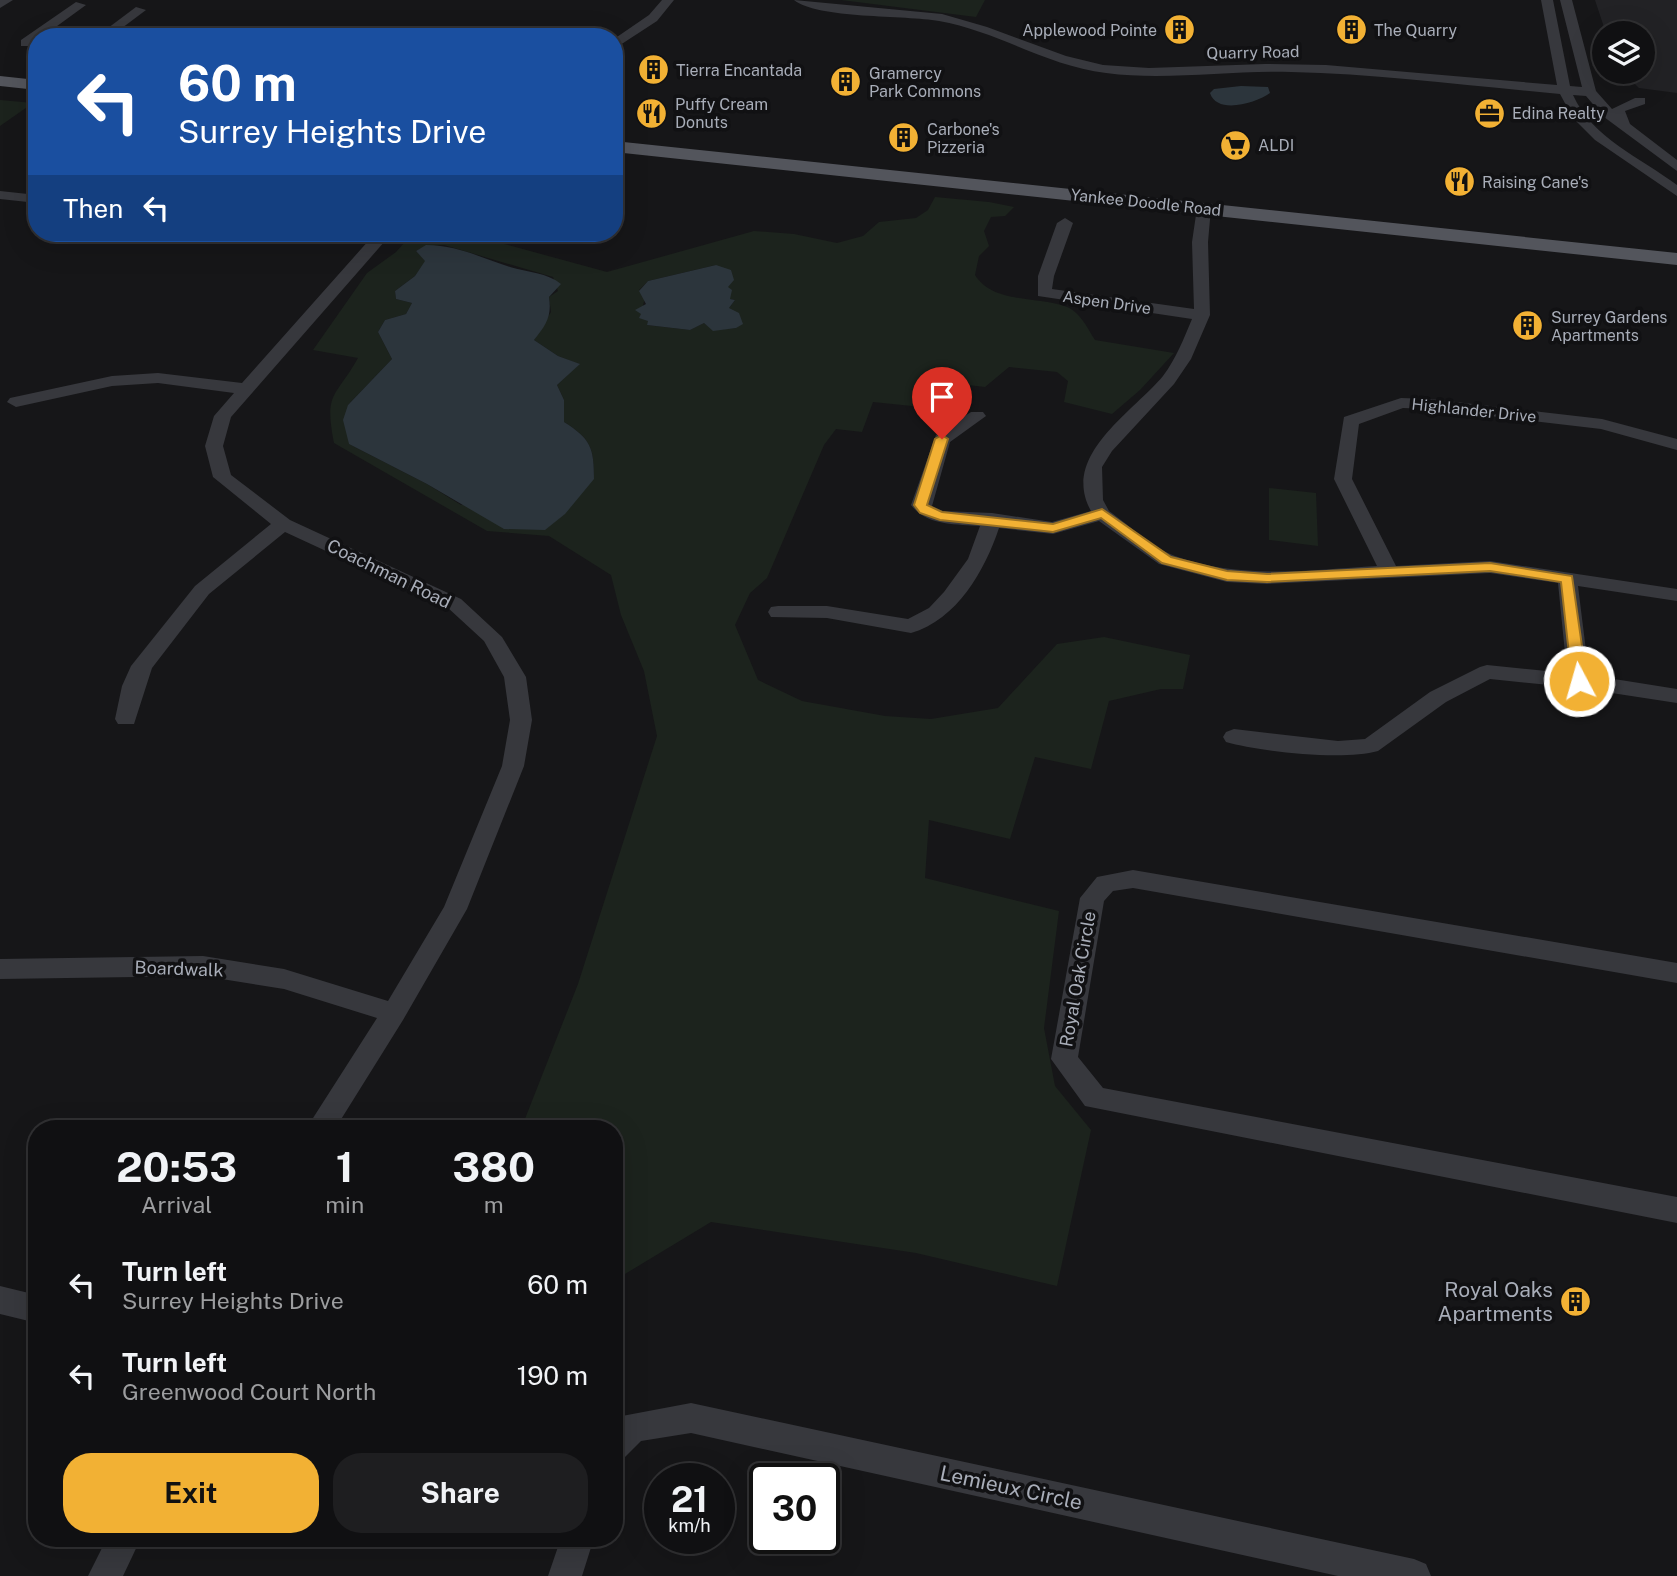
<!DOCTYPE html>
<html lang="en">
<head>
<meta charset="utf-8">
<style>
  body { margin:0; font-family:"Public Sans",sans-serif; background:#1e1e20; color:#f1f3f6; height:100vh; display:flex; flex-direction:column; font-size:26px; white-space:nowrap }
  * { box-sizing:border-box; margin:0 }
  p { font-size:23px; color:#9c9d9f }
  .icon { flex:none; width:38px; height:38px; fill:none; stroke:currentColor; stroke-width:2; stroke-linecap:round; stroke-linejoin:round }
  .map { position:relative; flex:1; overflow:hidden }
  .sheet { position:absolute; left:28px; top:1120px; width:595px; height:427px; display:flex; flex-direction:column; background:#101012; border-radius:28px; box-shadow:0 7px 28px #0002,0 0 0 2px #303032 }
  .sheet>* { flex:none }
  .banner { position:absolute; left:28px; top:28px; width:595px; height:214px; border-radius:28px; box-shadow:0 7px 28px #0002,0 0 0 2px #303032; background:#1a4fa0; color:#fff; overflow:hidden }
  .tools { position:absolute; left:1592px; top:21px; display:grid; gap:14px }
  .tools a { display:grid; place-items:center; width:63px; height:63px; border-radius:50%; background:#101012; box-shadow:0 7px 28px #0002,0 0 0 2px #303032; font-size:35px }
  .speed { position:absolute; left:644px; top:1463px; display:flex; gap:14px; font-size:35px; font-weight:700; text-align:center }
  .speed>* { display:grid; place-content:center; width:91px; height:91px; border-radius:50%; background:#101012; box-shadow:0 7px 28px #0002,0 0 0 2px #303032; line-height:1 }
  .speed small { font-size:18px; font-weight:400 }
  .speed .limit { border:4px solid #111; border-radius:10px; background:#fff; color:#111 }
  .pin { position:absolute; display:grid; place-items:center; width:60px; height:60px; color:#fff; margin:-72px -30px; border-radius:50% 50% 50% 0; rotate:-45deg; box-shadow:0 0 7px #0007 }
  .pin .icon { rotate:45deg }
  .me { position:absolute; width:77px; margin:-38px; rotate:354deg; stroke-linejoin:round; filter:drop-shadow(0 0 5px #0008) }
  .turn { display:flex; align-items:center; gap:24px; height:147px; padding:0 35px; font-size:32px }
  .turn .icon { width:91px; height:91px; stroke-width:2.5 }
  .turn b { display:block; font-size:49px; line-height:60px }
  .then { display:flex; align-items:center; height:66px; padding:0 35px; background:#0003; gap:14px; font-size:26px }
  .eta { display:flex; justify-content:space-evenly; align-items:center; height:119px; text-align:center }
  .eta b { font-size:42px; font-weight:700; line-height:49px }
  .cta { display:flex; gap:14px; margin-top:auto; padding:14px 35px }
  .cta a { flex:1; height:80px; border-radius:28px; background:#f2b134; color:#111; font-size:28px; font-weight:700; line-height:80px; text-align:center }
  .cta a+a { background:#1e1e20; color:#f1f3f6 }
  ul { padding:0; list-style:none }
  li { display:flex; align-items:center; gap:21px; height:91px; padding:0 35px }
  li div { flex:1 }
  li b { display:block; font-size:26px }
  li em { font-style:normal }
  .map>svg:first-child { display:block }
  .built { fill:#222225 }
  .green { fill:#1c231d; fill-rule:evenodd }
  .water { fill:#2c353c }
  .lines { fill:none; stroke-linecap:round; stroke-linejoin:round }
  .minor { fill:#37383d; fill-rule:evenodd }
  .major { fill:#53555c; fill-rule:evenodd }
  .route { fill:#f2b134; stroke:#9d7322; stroke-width:2 }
  .labels { text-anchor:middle; stroke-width:7; stroke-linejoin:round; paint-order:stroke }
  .far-poi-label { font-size:16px; fill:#a8adb8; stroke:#111113; text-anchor:start }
  .far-street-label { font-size:16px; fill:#a8adb8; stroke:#111113 }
  .street-label { font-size:18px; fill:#a8adb8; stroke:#111113 }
  .near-poi-label { font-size:21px; fill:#a8adb8; stroke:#111113; text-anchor:end }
  .near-street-label { font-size:21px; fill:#a8adb8; stroke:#111113 }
</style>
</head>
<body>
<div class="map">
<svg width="1677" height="1576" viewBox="0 0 1677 1576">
  <rect width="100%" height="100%" fill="#161618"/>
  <!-- built -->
  <path class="built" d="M 1595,0 L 1677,0 L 1677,93 L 1639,88 L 1624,73 L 1643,72 L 1643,33 L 1606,33 Z"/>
  <!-- green -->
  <path class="green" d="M 841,0 L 985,0 L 976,17 Z
    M 0,100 L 33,103 L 0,126 Z
    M 935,197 L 989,202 L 1014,207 L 1005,216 L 991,217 L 984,231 L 989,246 L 979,256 L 975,275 C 993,304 1038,296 1067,307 C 1080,312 1088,329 1095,340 L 1174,353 L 1140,390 L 1112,414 L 1064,402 L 1068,381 L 1057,372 L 1009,367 L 985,387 L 959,384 L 954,402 L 942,402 L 931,408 L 873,402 L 862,432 L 836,429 L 824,445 L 767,578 L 750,593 L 735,625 L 758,680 L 802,701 L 885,716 L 931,719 L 998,708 L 1057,644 L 1104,637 L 1190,655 L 1183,689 L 1161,689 L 1109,701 L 1091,769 L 1035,757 L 1010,839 L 929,820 L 925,878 L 1059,911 L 1044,1028 L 1055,1086 L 1091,1130 L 1057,1286 L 916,1253 L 711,1222 L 625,1274 L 614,1271 L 614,1129 L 521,1129 L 578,984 L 657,736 L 644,671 L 621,615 L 611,575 L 549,536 L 487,531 L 334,443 C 324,391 335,399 358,358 L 313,350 L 367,273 L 396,252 L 413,233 L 442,233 L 486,239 L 607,272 L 754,231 L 794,234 L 837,243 L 863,236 L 879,222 L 916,218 L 928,210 ZM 444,245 L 553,277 L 558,291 L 549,297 L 551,312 L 534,340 L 558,356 L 579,364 L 557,385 L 564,400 L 564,422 C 591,439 594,448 594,479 L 461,505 L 427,484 L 349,444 L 348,405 L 392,359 L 378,332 L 385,320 L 406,314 L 412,303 L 396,299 L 395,291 L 415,276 L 426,261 L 416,251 L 426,246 ZM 716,265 L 730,299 L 735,300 L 729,308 L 736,328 L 713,330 L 704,323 L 690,330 L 647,325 L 649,321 L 641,314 L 645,297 L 639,290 L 648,281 Z
    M 1269,488 L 1316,493 L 1318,546 L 1269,540 Z"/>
  <!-- water -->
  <path class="water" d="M 1241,86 L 1268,87 L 1270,93 C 1256,103 1217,115 1210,93 L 1214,89 Z
    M 426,245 C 458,245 481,258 510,267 C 527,272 548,273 561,284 L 549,297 C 552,317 546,325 534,340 L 558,356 L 580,364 L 557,385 L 564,400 L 564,422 C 591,439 594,448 594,479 L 565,514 L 545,530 L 504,529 L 427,484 L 349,444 L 343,420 L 348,405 L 392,359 L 378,332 L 385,320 L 406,314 L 412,303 L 396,299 L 395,291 L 415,276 L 425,261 L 416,251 Z
    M 716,265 L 731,270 L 734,280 L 728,287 L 732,290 L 730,299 L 735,300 L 729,308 L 739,313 L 743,324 L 736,328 L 713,331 L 704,323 L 690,330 L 647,325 L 648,321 L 639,318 L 641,314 L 635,310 L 646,304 L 639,291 L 648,281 Z"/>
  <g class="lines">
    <!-- minor -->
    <path class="minor" d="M 0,0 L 13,0 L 0,8 Z
      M 662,0 L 674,0 L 657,21 L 614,49 L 614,39 L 649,15 Z
      M 794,0 L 942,14 L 987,27 L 1066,56 L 1103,65 L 1149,68 L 1265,64 L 1326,65 L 1557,85 L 1541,0 L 1553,0 L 1570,86 L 1582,87 L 1560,0 L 1572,0 L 1596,91 L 1612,109 L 1635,98 L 1645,98 L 1645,104 L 1625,111 L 1630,124 L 1677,160 L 1677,171 L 1604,117 L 1586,96 L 1573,95 C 1592,138 1641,158 1677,185 L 1677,196 L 1595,140 L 1573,118 L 1560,94 C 1470,86 1381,74 1291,72 C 1229,70 1167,81 1106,73 C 1047,66 997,31 939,21 C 906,15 817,19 794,0 Z
      M 76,2 L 86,5 L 42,37 L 37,37 L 29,46 L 21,46 L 21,40 Z
      M 136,7 L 146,10 L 110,37 L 96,37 Z
      M 0,191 L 37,195 L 37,203 L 0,199 Z
      M 1204,204 L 1211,208 L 1208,242 L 1210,315 L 1191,359 L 1174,384 L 1112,451 L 1102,467 L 1103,500 L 1109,511 C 1129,525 1152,548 1175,556 C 1240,580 1310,570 1377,566 L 1334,479 L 1344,417 L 1401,398 L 1430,399 L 1602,419 L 1677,439 L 1677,450 L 1601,429 L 1430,409 L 1403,408 L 1359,424 L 1352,479 L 1396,566 L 1490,561 L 1677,589 L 1677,601 L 1578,586 L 1589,675 L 1677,689 L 1677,703 L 1579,688 L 1490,679 L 1446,702 L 1378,751 C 1343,761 1262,752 1226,742 L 1223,737 L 1226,732 L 1234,729 L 1338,741 L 1365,739 L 1430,692 L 1480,667 L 1487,665 L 1567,673 L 1558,583 L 1490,573 L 1267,584 L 1227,582 L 1159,564 L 1099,521 L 1053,534 L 999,528 C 985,570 957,620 911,633 L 827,618 L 771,617 L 768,612 L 771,607 L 778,606 L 827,606 L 908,619 L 929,608 L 944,592 L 968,559 L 980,526 C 957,524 926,526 911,505 L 936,435 L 971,412 L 983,412 L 986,416 L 950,442 L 932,506 L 943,511 L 992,513 L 1052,522 L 1091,511 C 1060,456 1132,413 1163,376 C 1176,359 1184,338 1192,319 L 1038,296 L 1038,276 L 1057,223 L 1065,218 L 1073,223 L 1054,276 L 1052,289 L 1194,309 L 1192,242 L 1197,208 Z
      M 346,233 L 392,233 L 231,417 L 223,446 L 231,475 L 290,520 L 461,599 L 502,637 L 526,677 L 532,720 L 524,766 L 467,909 L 403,1020 L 335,1129 L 306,1129 L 377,1018 L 284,989 L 203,976 L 0,979 L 0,959 L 203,956 L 284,969 L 388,1001 L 444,907 L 502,766 L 510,720 L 504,677 L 484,641 L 447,607 L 285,532 L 209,594 L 152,668 L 134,724 L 118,724 L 115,719 L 122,686 L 131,666 L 195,586 L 271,524 L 213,477 L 205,446 L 214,416 L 234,393 L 158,383 L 112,386 L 16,407 L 7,402 L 10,398 L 112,376 L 158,373 L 242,383 L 370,239 L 348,236 Z
      M 1133,870 L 1677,963 L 1677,983 L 1133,888 L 1113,891 L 1104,901 L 1078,1057 L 1103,1088 L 1677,1197 L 1677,1223 L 1085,1106 L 1051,1059 L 1080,898 L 1097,877 Z
      M 0,1286 L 37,1295 L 37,1323 L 0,1314 Z
      M 691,1403 L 1414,1559 L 1426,1564 L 1431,1576 L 1338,1576 L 691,1433 L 641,1441 L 625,1457 L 614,1462 L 614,1424 L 622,1416 Z
      M 107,1538 L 141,1538 L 123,1576 L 88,1576 Z
      M 561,1538 L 594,1538 L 582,1576 L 548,1576 Z"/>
    <!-- major -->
    <path class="major" d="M 0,76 L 37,80 L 37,90 L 0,86 Z
      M 614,141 L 1677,253 L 1677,265 L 614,152 Z"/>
  </g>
  <!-- route -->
  <path class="route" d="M 942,435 L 948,439 L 927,505 L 942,512 L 1053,524 L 1102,509 L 1171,557 L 1227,571 L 1267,574 L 1490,563 L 1572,576 L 1587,681 L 1579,686 L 1572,681 L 1561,582 L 1490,571 L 1267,582 L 1227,580 L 1162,563 L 1101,518 L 1053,532 L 940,520 L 920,513 L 914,505 L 935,439 Z"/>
  <!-- icons -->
  <defs>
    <symbol id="building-disc" viewBox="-11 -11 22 22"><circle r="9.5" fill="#f2b134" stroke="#111113"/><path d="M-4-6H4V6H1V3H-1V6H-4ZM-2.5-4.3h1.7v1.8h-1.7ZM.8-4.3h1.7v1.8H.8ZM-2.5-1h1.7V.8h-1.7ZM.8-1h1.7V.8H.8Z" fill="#111"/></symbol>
    <symbol id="restaurant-disc" viewBox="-11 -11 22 22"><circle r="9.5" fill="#f2b134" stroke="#111113"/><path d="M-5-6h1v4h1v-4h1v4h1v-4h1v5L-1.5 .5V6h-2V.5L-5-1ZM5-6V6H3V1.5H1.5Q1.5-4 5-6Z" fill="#111"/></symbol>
    <symbol id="office-disc" viewBox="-11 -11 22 22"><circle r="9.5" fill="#f2b134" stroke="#111113"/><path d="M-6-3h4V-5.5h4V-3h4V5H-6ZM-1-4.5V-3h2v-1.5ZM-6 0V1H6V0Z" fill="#111"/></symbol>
    <symbol id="supermarket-disc" viewBox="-11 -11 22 22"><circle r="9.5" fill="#f2b134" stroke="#111113"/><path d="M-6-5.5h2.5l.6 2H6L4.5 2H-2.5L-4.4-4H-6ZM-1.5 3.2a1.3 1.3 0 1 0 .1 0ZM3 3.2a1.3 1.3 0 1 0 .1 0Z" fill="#111"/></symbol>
  </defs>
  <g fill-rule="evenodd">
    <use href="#building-disc" x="1162" y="12" width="35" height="35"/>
    <use href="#building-disc" x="1334" y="12" width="35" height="35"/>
    <use href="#building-disc" x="636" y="52" width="35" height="35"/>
    <use href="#building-disc" x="828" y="64" width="35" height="35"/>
    <use href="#restaurant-disc" x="634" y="96" width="35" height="35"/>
    <use href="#office-disc" x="1472" y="96" width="35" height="35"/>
    <use href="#building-disc" x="886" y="120" width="35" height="35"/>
    <use href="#supermarket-disc" x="1218" y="128" width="35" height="35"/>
    <use href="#restaurant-disc" x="1442" y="164" width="35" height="35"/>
    <use href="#building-disc" x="1510" y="308" width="35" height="35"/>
    <use href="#building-disc" x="1558" y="1284" width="35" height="35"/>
  </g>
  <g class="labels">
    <!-- far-poi labels -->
    <g class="far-poi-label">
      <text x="1157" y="36" text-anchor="end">Applewood Pointe</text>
      <text x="1374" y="36">The Quarry</text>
      <text x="676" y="76">Tierra Encantada</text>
      <text x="869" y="79">Gramercy<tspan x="869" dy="18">Park Commons</tspan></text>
      <text x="675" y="110">Puffy Cream<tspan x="675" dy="18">Donuts</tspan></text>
      <text x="1512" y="119">Edina Realty</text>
      <text x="927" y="135">Carbone's<tspan x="927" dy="18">Pizzeria</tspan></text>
      <text x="1258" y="151">ALDI</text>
      <text x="1482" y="188">Raising Cane's</text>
      <text x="1551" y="323">Surrey Gardens<tspan x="1551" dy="18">Apartments</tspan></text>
    </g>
    <!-- far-street labels -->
    <g class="far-street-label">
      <text transform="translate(1253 52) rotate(-1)" y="6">Quarry Road</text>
      <text transform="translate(1146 202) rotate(6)" y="6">Yankee Doodle Road</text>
      <text transform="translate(1107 302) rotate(8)" y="6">Aspen Drive</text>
      <text transform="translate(1474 410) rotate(6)" y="6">Highlander Drive</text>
    </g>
    <!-- street labels -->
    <g class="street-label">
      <text transform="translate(389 574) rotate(26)" y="6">Coachman Road</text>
      <text transform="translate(179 969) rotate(2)" y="6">Boardwalk</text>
      <text transform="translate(1078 979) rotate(-80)" y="6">Royal Oak Circle</text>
    </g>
    <!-- near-poi labels -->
    <g class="near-poi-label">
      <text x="1553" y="1297">Royal Oaks<tspan x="1553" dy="24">Apartments</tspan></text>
    </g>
    <!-- near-street labels -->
    <g class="near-street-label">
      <text transform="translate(1011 1488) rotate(12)" y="7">Lemieux Circle</text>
    </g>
  </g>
</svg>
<div class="tools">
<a><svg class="icon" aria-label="layers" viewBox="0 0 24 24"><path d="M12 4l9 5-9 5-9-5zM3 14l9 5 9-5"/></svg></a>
</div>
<div class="speed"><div>21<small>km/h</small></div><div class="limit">30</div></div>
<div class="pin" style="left:942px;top:439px;background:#d93025"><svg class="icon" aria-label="arrive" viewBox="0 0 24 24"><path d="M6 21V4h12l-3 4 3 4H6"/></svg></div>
<svg class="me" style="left:1579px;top:681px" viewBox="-20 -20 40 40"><circle r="17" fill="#f2b134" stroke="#fff" stroke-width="3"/><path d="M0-11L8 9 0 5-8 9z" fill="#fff"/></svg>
<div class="banner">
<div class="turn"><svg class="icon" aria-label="left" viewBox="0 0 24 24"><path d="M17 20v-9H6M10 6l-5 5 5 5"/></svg><div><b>60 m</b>Surrey Heights Drive</div></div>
<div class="then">Then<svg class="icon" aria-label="left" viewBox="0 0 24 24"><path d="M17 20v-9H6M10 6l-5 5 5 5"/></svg></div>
</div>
<section class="sheet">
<div class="eta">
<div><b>20:53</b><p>Arrival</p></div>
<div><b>1</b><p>min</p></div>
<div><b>380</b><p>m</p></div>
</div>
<ul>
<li><svg class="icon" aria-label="left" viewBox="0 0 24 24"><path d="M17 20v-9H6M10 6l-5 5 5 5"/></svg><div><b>Turn left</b><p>Surrey Heights Drive</p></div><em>60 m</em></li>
<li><svg class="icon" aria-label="left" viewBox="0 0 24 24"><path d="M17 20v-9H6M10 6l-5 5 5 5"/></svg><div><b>Turn left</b><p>Greenwood Court North</p></div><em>190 m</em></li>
</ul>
<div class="cta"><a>Exit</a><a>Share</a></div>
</section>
</div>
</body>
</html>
